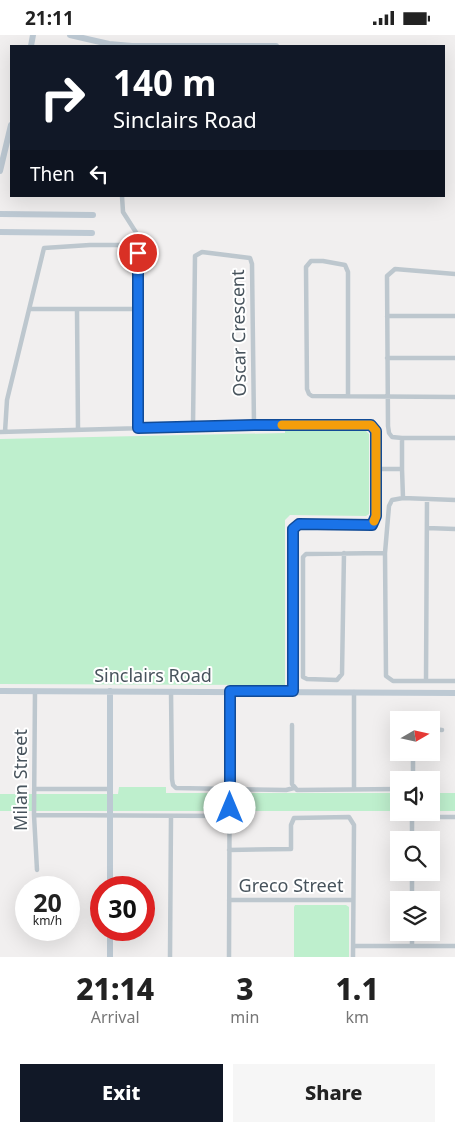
<!DOCTYPE html>
<html lang="en">
<head>
<meta charset="utf-8">
<style>
  body { margin:0; font-family:"Noto Sans",sans-serif; background:#f6f6f6; color:#222; height:100vh; display:flex; flex-direction:column; font-size:19px; white-space:nowrap }
  * { box-sizing:border-box; margin:0 }
  p { font-size:16px; color:#767676 }
  .icon { flex:none; width:28px; height:28px; fill:none; stroke:currentColor; stroke-width:2; stroke-linecap:round; stroke-linejoin:round }
  .map { position:relative; height:922px; overflow:hidden }
  .details { display:flex; flex-direction:column; background:#fff; flex:1 }
  .details>* { flex:none }
  .guide { position:absolute; left:10px; top:10px; width:435px; height:152px; border-radius:0px; box-shadow:0 5px 20px #0002; background:#111827; color:#fff; overflow:hidden }
  .needle { width:32px; rotate:81deg }
  .buttons { position:absolute; left:390px; top:676px; display:grid; gap:10px }
  .buttons a { display:grid; place-items:center; width:50px; height:50px; border-radius:0px; background:#fff; box-shadow:0 5px 20px #0002; font-size:25px }
  .speed { position:absolute; left:15px; top:841px; display:flex; gap:10px; font-size:25px; font-weight:700; text-align:center }
  .speed>* { display:grid; place-content:center; width:65px; height:65px; border-radius:50%; background:#fff; box-shadow:0 5px 20px #0002; line-height:1 }
  .speed small { font-size:12px; font-weight:400 }
  .speed .limit { border:8px solid #d22; background:#fff; color:#111 }
  .pin { position:absolute; display:grid; place-items:center; width:42px; height:42px; color:#fff; margin:-21px; border:2px solid #fff; border-radius:50%; box-shadow:0 1px 5px #0007 }
  .me { position:absolute; width:55px; margin:-28px; rotate:0deg; stroke-linejoin:round; filter:drop-shadow(0 0 4px #0008) }
  .turn { display:flex; align-items:center; gap:18px; height:105px; padding:0 20px; font-size:22px }
  .turn .icon { width:65px; height:65px; stroke-width:2.5 }
  .turn b { display:block; font-size:35px; line-height:42px }
  .then { display:flex; align-items:center; height:48px; padding:0 20px; background:#0003; gap:10px; font-size:19px }
  .eta { display:flex; justify-content:space-evenly; align-items:center; height:85px; text-align:center }
  .eta b { font-size:30px; font-weight:800; line-height:35px }
  .primary-button { display:flex; gap:10px; margin-top:auto; padding:10px 20px }
  .primary-button a { flex:1; height:58px; border-radius:0px; background:#111827; color:#fff; font-size:20px; font-weight:800; line-height:58px; text-align:center }
  .primary-button a+a { background:#f6f6f6; color:#222 }
  .status { display:flex; justify-content:space-between; align-items:center; height:35px; padding:0 25px; background:#fff; direction:ltr }
  .status svg { height:14px; fill:currentColor }
  .map>svg:first-child { display:block }
  .green { fill:#beefcd }
  .lines { fill:none; stroke-linecap:round; stroke-linejoin:round }
  .street { stroke:#bdc7ce; stroke-width:4.5 }
  .secondary { stroke:#bdc9d3; stroke-width:6 }
  .route-casing { stroke:#114b97; stroke-width:12 }
  .route { stroke:#1a73e8; stroke-width:9 }
  .slow { stroke:#f59e0b; stroke-width:9 }
  .labels { text-anchor:middle; stroke-width:4; stroke-linejoin:round; paint-order:stroke }
  .street-label { font-size:18px; fill:#47535c; stroke:#fff }
</style>
</head>
<body>
<div class="status"><b>21:11</b><svg viewBox="0 0 49 12"><path d="M0 12V9h3v3zM5 12V6h3v6zM10 12V3h3v9zM15 12V0h3v12zM26 1h20v11H26zM47 4h2v5h-2z"/></svg></div>
<div class="map">
<svg width="455" height="922" viewBox="0 0 455 922">
  <rect width="100%" height="100%" fill="#f1efef"/>
  <!-- green -->
  <path class="green" d="M 285,395 L 366,396 L 369,399 L 369,479 L 366,481 L 290,480 L 285,485 L 285,650 L 0,649 L 0,404 L 285,398 Z
    M 119,752 L 166,752 L 166,758 L 399,758 L 399,776 L 0,776 L 0,759 L 118,759 Z
    M 431,758 L 455,758 L 455,776 L 431,776 Z
    M 295,870 L 346,870 L 349,872 L 349,922 L 294,922 L 294,872 Z"/>
  <g class="lines">
    <!-- street -->
    <path class="street" d="M 122,161 L 123,177 L 137,199 L 133,211
      M 30,274 L 138,274
      M 77,275 L 78,394
      M 387,281 L 455,281
      M 387,323 L 455,323
      M 348,361 L 348,237 L 345,230 L 323,226 L 311,226 L 306,232 L 307,354 L 309,359 L 312,361 L 455,362
      M 193,391 L 195,221 L 202,217 L 250,223 L 252,229 L 254,390
      M 0,397 L 254,390 L 371,390 L 375,395 L 376,481 L 372,490 L 299,489 L 293,494 L 293,656
      M 5,397 L 7,365 L 44,213 L 90,210 L 130,210 L 133,211 L 138,218 L 138,393
      M 402,403 L 455,403
      M 376,434 L 402,434 L 402,403 L 392,402 L 389,398 L 388,391 L 387,241 L 395,234 L 455,239
      M 402,434 L 403,463 L 455,465
      M 403,463 L 392,465 L 389,471 L 385,518 L 386,641 L 393,646 L 455,646
      M 427,493 L 455,494
      M 344,518 L 342,639 L 337,645 L 307,644 L 303,642 L 303,522 L 306,519 L 385,518
      M 426,646 L 427,465
      M 35,656 L 34,780 L 37,835
      M 171,656 L 172,744 L 173,750 L 176,753 L 286,755 L 294,753
      M 292,690 L 292,749 L 297,755 L 399,754
      M 431,694 L 442,695
      M 413,745 L 413,718
      M 35,754 L 110,754
      M 354,754 L 354,657
      M 34,780 L 230,781
      M 412,782 L 455,782
      M 412,805 L 412,778
      M 229,815 L 291,814 L 291,790 L 294,783 L 349,782 L 354,790 L 353,922
      M 229,865 L 353,865
      M 412,865 L 412,838
      M 353,911 L 455,911
      M 412,911 L 412,898
      M 170,922 L 171,781
      M 229,922 L 230,656"/>
    <!-- secondary -->
    <path class="secondary" d="M 70,0 L 109,9 L 132,11 L 276,11
      M 31,11 L 33,0
      M 0,136 L 11,90
      M 0,179 L 93,180
      M 0,197 L 92,198
      M 0,656 L 455,658
      M 110,852 L 110,656
      M 110,922 L 110,895"/>
  </g>
  <g class="lines">
    <defs>
      <path id="route" d="M 138,218 L 138,393 L 254,390 L 371,390 L 376,396 L 376,481 L 372,490 L 299,489 L 293,494 L 293,656 L 230,656 L 230,773"/>
    </defs>
    <!-- route casing -->
    <use href="#route" class="route-casing"/>
    <!-- route -->
    <use href="#route" class="route"/>
    <!-- slow -->
    <path class="slow" d="M 282,390 L 371,390 L 376,396 L 376,481 L 374,486"/>
  </g>
  <g class="labels">
    <!-- street labels -->
    <g class="street-label">
      <text transform="translate(239 298) rotate(-91)" y="6">Oscar Crescent</text>
      <text x="153" y="647">Sinclairs Road</text>
      <text transform="translate(21 745) rotate(-90)" y="6">Milan Street</text>
      <text x="291" y="857">Greco Street</text>
    </g>
  </g>
</svg>
<div class="buttons">
<a><svg class="needle" viewBox="-14 -14 28 28"><path d="M0-13l5 13h-10z" fill="#e53935"/><path d="M0 13l5-13h-10z" fill="#767676"/></svg></a>
<a><svg class="icon" aria-label="sound" viewBox="0 0 24 24"><path d="M4 9h4l5-4v14l-5-4H4zM17 9q2 3 0 6"/></svg></a>
<a><svg class="icon" aria-label="search" viewBox="0 0 24 24"><circle cx="10" cy="10" r="6"/><path d="M15 15l6 6"/></svg></a>
<a><svg class="icon" aria-label="layers" viewBox="0 0 24 24"><path d="M12 4l9 5-9 5-9-5zM3 14l9 5 9-5"/></svg></a>
</div>
<div class="speed"><div>20<small>km/h</small></div><div class="limit">30</div></div>
<div class="pin" style="left:138px;top:218px;background:#d93025"><svg class="icon" aria-label="arrive" viewBox="0 0 24 24"><path d="M6 21V4h12l-3 4 3 4H6"/></svg></div>
<svg class="me" style="left:230px;top:773px" viewBox="-20 -20 40 40"><circle r="19" fill="#fff"/><path d="M0-13L10 11 0 6-10 11z" fill="#1a73e8"/></svg>
<div class="guide">
<div class="turn"><svg class="icon" aria-label="right" viewBox="0 0 24 24"><path d="M7 20v-9h11M14 6l5 5-5 5"/></svg><div><b>140 m</b>Sinclairs Road</div></div>
<div class="then">Then<svg class="icon" aria-label="left" viewBox="0 0 24 24"><path d="M17 20v-9H6M10 6l-5 5 5 5"/></svg></div>
</div>
</div>
<section class="details">
<div class="eta">
<div><b>21:14</b><p>Arrival</p></div>
<div><b>3</b><p>min</p></div>
<div><b>1.1</b><p>km</p></div>
</div>
<div class="primary-button"><a>Exit</a><a>Share</a></div>
</section>
</body>
</html>
